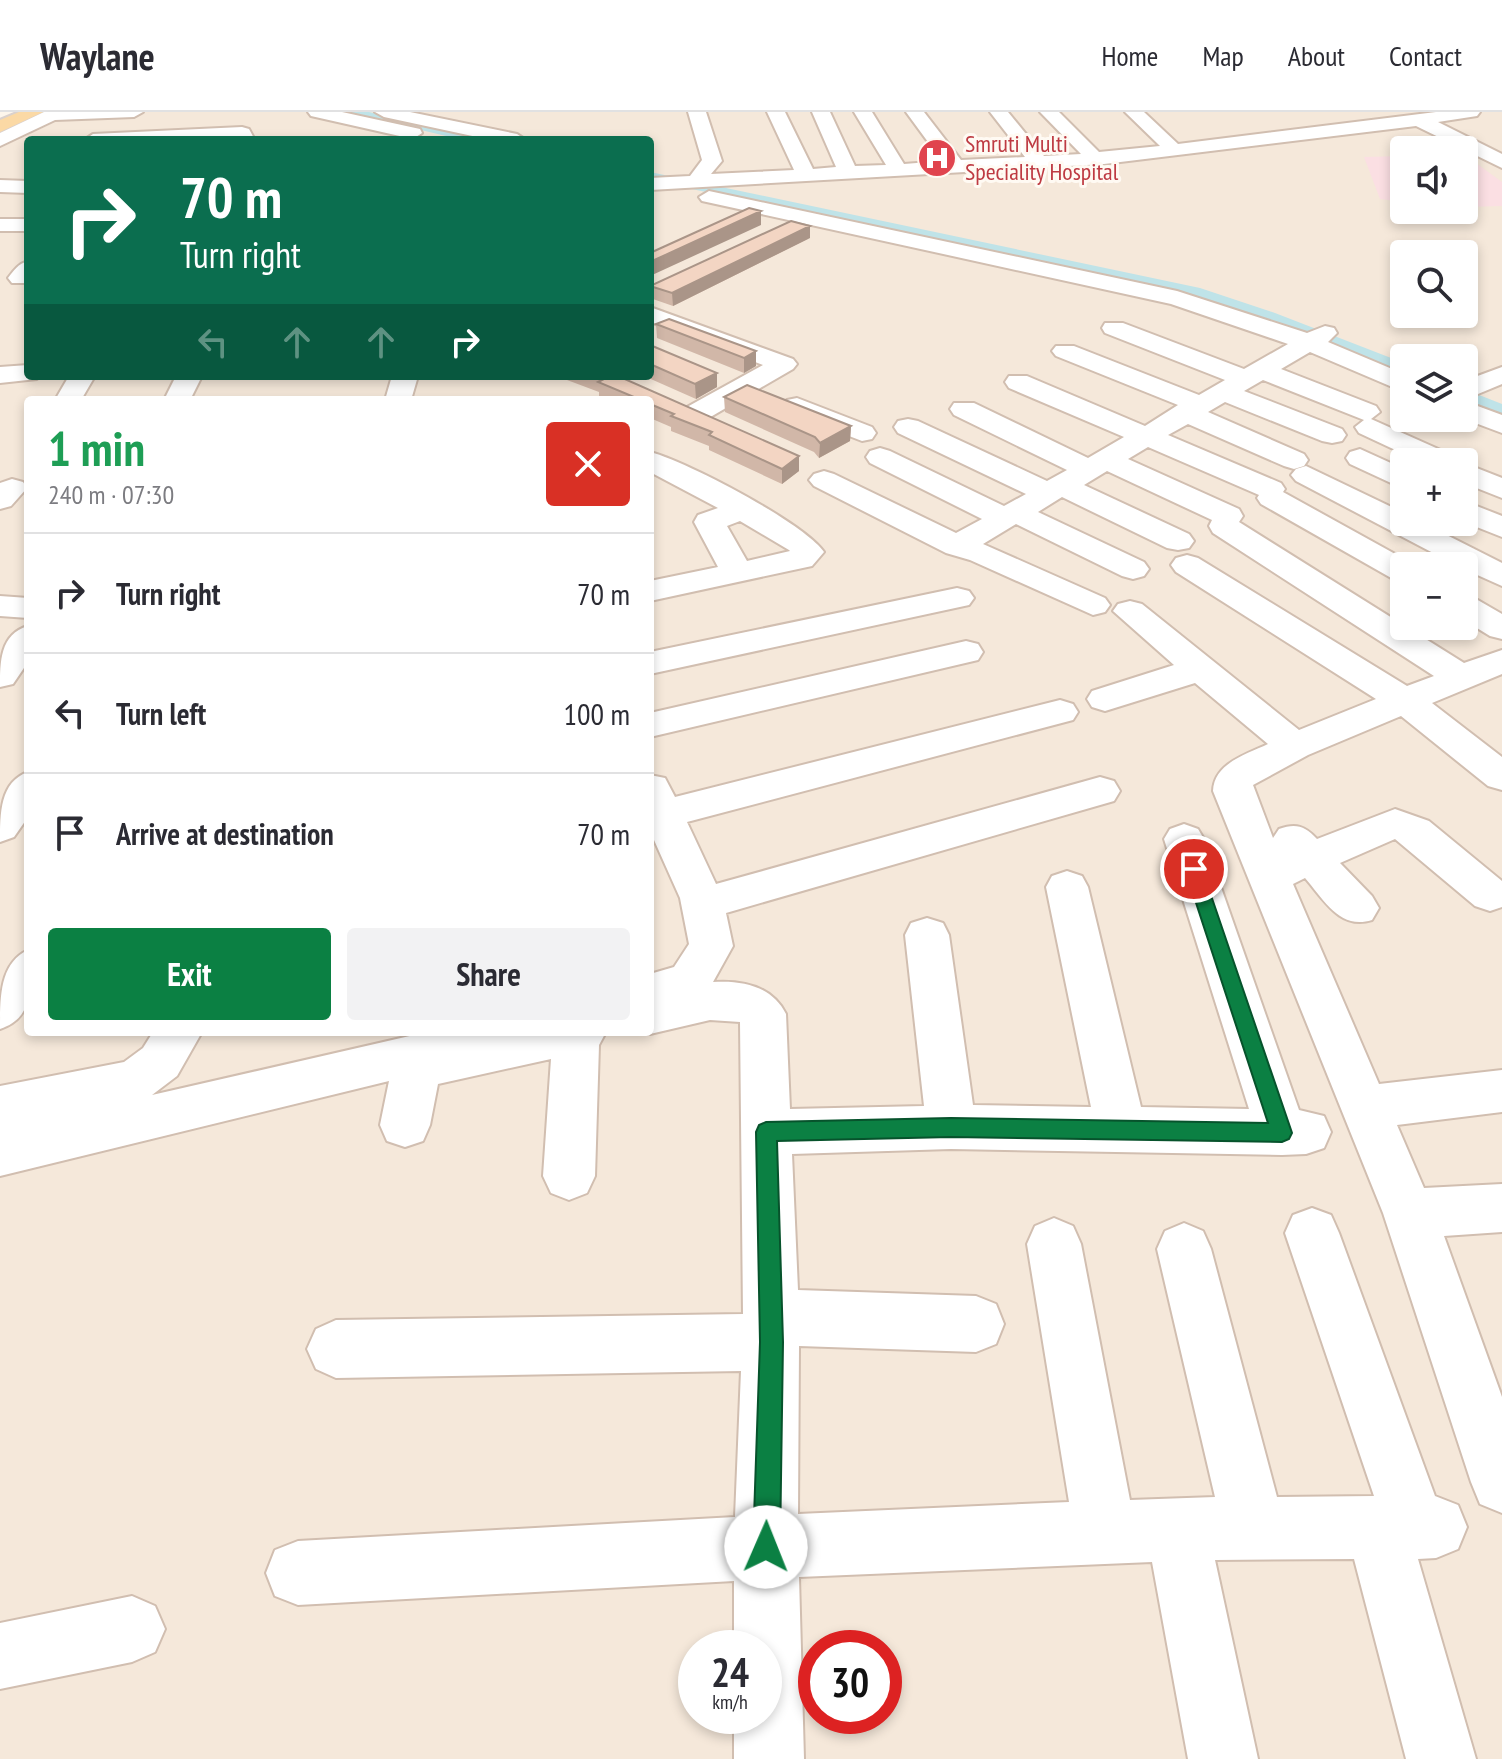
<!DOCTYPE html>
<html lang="en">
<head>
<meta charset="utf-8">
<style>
  body { margin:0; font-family:"PT Sans Narrow",sans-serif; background:#f2f2f3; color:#2b2b33; height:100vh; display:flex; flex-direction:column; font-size:30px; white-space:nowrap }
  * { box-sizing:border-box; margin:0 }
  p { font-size:26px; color:#7c7c81 }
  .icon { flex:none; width:44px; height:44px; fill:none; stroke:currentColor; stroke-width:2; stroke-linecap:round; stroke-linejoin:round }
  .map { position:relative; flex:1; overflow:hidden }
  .panel { position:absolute; left:24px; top:284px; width:630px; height:640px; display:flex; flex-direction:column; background:#fff; border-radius:8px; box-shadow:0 4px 12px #0003 }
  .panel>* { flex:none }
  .top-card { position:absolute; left:24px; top:24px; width:630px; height:244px; border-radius:8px; box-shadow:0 4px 12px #0003; background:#0b6e4f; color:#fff; overflow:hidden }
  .fabs { position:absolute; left:1390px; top:24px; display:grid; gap:16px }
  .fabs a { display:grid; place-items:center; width:88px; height:88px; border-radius:8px; background:#fff; box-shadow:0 4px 12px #0003; font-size:40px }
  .speed { position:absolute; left:678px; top:1518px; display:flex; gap:16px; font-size:40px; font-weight:700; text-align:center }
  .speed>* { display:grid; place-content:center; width:104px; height:104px; border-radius:50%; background:#fff; box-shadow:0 4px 12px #0003; line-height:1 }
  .speed small { font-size:20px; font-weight:400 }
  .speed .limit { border:12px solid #d22; background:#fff; color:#111 }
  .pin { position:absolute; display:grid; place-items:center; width:68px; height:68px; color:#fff; margin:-34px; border:4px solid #fff; border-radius:50%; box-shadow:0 2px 8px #0007 }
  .me { position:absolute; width:88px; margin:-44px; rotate:1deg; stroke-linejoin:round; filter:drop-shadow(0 0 6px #0008) }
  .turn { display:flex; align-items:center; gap:28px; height:168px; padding:0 24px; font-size:36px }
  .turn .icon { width:104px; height:104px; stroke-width:2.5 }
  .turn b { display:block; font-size:56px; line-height:68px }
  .lanes { display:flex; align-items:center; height:76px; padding:0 24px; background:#0003; justify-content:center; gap:40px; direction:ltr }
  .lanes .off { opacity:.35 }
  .round { display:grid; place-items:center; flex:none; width:84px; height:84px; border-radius:8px; background:#f2f2f3 }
  .headline { display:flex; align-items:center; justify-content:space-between; height:136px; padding:0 24px }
  h1 { font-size:48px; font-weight:700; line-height:60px; color:#1e9e55 }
  .cta { display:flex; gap:16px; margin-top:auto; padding:16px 24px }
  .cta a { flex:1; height:92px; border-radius:8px; background:#0b8043; color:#fff; font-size:32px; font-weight:700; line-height:92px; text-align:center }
  .cta a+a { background:#f2f2f3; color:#2b2b33 }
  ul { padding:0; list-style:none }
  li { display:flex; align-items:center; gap:24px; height:120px; padding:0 24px; border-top:2px solid #e1e1e2 }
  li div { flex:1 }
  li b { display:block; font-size:30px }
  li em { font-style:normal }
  header { display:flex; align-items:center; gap:48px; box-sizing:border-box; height:112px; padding:0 40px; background:#fff; border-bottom:2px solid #e1e1e2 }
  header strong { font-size:38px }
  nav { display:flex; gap:44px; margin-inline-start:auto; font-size:28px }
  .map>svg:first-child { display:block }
  .residential { fill:#f5e8da; fill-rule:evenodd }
  .medical { fill:#fbdfe3 }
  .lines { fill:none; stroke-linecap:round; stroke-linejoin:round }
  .canal { fill:#bfe3e8; fill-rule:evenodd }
  .minor-casing { stroke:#d1beb0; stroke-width:4 }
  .major-casing { stroke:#dad1cd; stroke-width:4 }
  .minor { fill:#fff; fill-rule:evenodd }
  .major { fill:#fbd9a5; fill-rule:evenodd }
  .wall { fill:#d1b7a8 }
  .shaded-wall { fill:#aa9588 }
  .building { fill:#f3d5c3; stroke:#aa9588; stroke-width:2 }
  .route { fill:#0b8043; stroke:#07532c; stroke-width:2 }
  .labels { text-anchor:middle; stroke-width:6; stroke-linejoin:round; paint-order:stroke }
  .far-health-label { font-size:24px; fill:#be3a42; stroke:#fffaf3; text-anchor:start }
</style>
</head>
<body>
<header>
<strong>Waylane</strong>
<nav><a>Home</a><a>Map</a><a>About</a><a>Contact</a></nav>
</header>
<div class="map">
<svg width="1502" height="1647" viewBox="0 0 1502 1647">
  <rect width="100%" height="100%" fill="#fdf6ec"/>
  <!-- residential -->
  <path class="residential" d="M 76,0 L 1502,0 L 1502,1647 L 0,1647 L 0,36 ZM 28,28 L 650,28 L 650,264 L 28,264 ZM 1404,38 L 1464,38 L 1464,98 L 1404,98 ZM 1404,142 L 1464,142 L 1464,202 L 1404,202 ZM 1404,246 L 1464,246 L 1464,306 L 1404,306 ZM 28,288 L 650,288 L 650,920 L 28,920 ZM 1404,350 L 1464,350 L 1464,410 L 1404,410 ZM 1404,454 L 1464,454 L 1464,514 L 1404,514 ZM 696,1536 L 764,1536 L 764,1604 L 696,1604 ZM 816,1536 L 884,1536 L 884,1604 L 816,1604 Z"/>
  <!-- medical -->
  <path class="medical" d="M 1404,44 L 1404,90 L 1380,87 L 1364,45 Z
    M 1464,46 L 1469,46 L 1502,70 L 1502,94 L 1464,95 Z"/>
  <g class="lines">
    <!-- canal -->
    <path class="canal" d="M 345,0 L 369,0 L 482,24 L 489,28 L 463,28 Z
      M 650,60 L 1200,176 L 1275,201 L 1404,251 L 1404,264 L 1190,184 L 650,68 Z
      M 1464,277 L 1502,292 L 1502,305 L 1464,290 Z"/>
    <defs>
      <path id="minor" d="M 44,0 L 143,0 L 134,5 L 55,8 L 0,34 L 0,21 Z
        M 308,0 L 342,0 L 420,17 L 422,21 L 413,27 L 311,4 Z
        M 375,0 L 410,0 L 517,22 L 526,28 L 491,28 L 384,5 Z
        M 688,0 L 706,0 L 722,49 L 711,62 L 794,58 L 767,0 L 785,0 L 813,57 L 836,55 L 812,0 L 830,0 L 855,54 L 886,53 L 854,0 L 872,0 L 904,52 L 942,49 L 906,0 L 924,0 L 961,48 L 1025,45 L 990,0 L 1008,0 L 1044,44 L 1081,42 L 1040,0 L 1059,0 L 1099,40 L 1160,34 L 1125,0 L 1144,0 L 1178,32 L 1436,0 L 1480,0 L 1477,4 L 1438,10 L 1502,42 L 1502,56 L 1416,14 L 1104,52 L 650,78 L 650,66 L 690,64 L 702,48 Z
        M 242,15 L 249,17 L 255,28 L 84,28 L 93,22 Z
        M 0,68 L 28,69 L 28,81 L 0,80 Z
        M 709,79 L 1177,179 L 1307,221 L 1325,214 L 1334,216 L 1337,221 L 1328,230 L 1404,262 L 1404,280 L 1310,240 L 1281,257 L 1376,294 L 1380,300 L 1371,307 L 1454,344 L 1458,350 L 1421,350 L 1359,321 L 1355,315 L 1364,308 L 1263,268 L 1244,279 L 1342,317 L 1346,323 L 1342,329 L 1332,331 L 1322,329 L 1225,290 L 1208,300 L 1304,342 L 1308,348 L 1304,354 L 1294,357 L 1284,354 L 1188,312 L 1168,323 L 1281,371 L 1285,377 L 1283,380 L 1415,453 L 1404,454 L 1404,470 L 1393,467 L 1261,392 L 1257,386 L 1259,383 L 1148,335 L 1128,347 L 1239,397 L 1243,404 L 1239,410 L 1464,551 L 1502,538 L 1502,562 L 1432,591 L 1502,645 L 1502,678 L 1488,674 L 1401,604 L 1308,643 L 1253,673 L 1273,726 L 1279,717 C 1296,711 1305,714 1317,727 L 1395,697 L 1429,709 L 1502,769 L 1502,795 L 1490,799 L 1475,794 L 1395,727 L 1340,751 L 1372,784 L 1379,796 L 1372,808 C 1340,818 1325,789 1305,766 L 1293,772 L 1379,972 L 1502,958 L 1502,1000 L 1397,1013 L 1424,1076 L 1502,1072 L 1502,1120 L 1444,1124 L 1502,1285 L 1502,1401 L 1480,1392 L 1471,1370 L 1383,1101 L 1213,679 C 1214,651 1247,642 1268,632 L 1195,571 L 1105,599 L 1092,595 L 1087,587 L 1092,579 L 1174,553 L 1113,499 L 1118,492 L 1130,489 L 1142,492 L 1299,618 L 1376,587 L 1176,460 L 1171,453 L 1176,446 L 1187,443 L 1198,446 L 1407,574 L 1434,564 L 1213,421 L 1209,414 L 1212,408 L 1107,359 L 1084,373 L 1189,422 L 1194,429 L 1189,436 L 1178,438 L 1167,436 L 1062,385 L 1038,400 L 1144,450 L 1149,457 L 1144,464 L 1133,467 L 1122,464 L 1016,412 L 983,432 L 1105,486 L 1110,493 L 1105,500 L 1093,503 L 970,448 L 946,441 L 814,374 L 809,368 L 814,362 L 824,359 L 834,362 L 956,421 L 982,407 L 870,351 L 866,345 L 870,339 L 880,336 L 890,339 L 1004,394 L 1026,382 L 898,321 L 894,315 L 898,309 L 908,307 L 918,309 L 1047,369 L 1067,358 L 954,303 L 950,297 L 954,291 L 974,291 L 1088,346 L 1124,325 L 1009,276 L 1005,270 L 1009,264 L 1027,264 L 1145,314 L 1178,293 L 1056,244 L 1052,239 L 1056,234 L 1074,234 L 1199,283 L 1225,268 L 1105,221 L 1102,216 L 1105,211 L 1123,211 L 1244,257 L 1288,232 L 1171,192 L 702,89 L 699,85 Z
        M 0,107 L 28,107 L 28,119 L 0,119 Z
        M 28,149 L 28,171 L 12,171 L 8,166 C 14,158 18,152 28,149 Z
        M 650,195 L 793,247 L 797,252 L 793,257 L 707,307 L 697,309 L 687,307 L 683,301 L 687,295 L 763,253 L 650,210 Z
        M 28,253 L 28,264 L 39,264 L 37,267 L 0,271 L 0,255 Z
        M 1502,255 L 1502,272 L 1478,282 L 1464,283 L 1464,269 Z
        M 69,264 L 95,264 L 81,288 L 55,288 Z
        M 176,264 L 202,264 L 190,288 L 164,288 Z
        M 392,264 L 418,264 L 411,288 L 385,288 Z
        M 797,286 L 872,315 L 876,321 L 872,327 L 862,329 L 787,300 L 783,294 L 787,288 Z
        M 1464,289 L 1502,303 L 1502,321 L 1462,306 Z
        M 1360,337 L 1404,357 L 1404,377 L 1350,352 L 1346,346 L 1350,340 Z
        M 650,340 C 686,349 804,411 824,440 L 812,454 L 650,489 L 650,469 L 718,455 L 694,410 L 698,403 L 718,396 L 650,360 ZM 740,409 L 789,438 L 790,439 L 747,449 L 727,414 Z
        M 1464,351 L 1502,366 L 1502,386 L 1464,371 Z
        M 1306,354 L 1404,401 L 1404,410 L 1421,410 L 1502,451 L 1502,474 L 1464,457 L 1464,454 L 1458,454 L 1296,369 L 1291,363 L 1296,357 Z
        M 12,367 L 23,370 L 27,376 L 11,394 L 0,397 L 0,371 Z
        M 1464,389 L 1502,404 L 1502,425 L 1464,410 Z
        M 957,476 L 969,479 L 974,486 L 969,493 L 650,562 L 650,540 Z
        M 0,484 L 28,486 L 28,506 L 0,504 Z
        M 1464,484 L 1476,487 L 1502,502 L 1502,527 L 1490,524 L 1464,508 Z
        M 28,514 L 28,550 L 13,572 L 0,575 C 0,550 0,522 28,514 Z
        M 966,529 L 978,532 L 983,540 L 978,548 L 650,625 L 650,601 Z
        M 1060,588 L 1073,592 L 1078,600 L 1073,608 L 687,710 L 716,772 L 1100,665 L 1114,669 L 1120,679 L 1114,689 L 726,801 L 733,834 L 713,870 C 742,868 772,874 786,902 L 790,997 L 924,994 L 905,823 L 911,811 L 927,806 L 943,811 L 949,823 L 973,993 L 1091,995 L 1046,775 L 1052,764 L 1067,759 L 1082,764 L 1088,775 L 1141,995 L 1249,997 L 1164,727 L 1170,717 L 1184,712 L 1198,717 L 1204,727 L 1299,998 L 1324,1004 L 1331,1020 L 1324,1036 L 1306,1042 L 1282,1043 L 951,1037 L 792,1042 L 798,1178 L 976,1184 L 996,1192 L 1004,1212 L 996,1232 L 976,1240 L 799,1234 L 798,1402 L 1069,1390 L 1027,1132 L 1035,1114 L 1054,1106 L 1073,1114 L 1081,1132 L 1130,1388 L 1215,1385 L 1157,1137 L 1165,1119 L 1184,1111 L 1203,1119 L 1211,1137 L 1277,1385 L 1374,1384 L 1285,1121 L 1293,1103 L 1312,1096 L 1331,1103 L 1339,1121 L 1435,1384 L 1458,1393 L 1467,1415 L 1458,1437 L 1436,1446 L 1418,1447 L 1476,1647 L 1406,1647 L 1354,1447 L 1215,1448 L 1258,1647 L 1188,1647 L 1152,1450 L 799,1465 L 804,1647 L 734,1647 L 734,1604 L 764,1604 L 764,1536 L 734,1536 L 734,1469 L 298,1493 L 275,1484 L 266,1461 L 275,1438 L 298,1429 L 735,1405 L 741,1259 L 336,1266 L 316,1257 L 307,1237 L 316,1217 L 336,1208 L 743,1202 L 740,910 L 710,908 L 650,922 L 644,920 L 650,920 L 650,862 L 674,855 L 689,832 L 680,786 L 650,719 L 650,663 L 665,666 L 675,685 Z
        M 28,660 L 28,705 L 14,725 L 0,730 C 0,701 0,670 28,660 Z
        M 28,838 C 28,871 38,904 0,917 C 0,884 0,851 28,838 Z
        M 153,920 L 202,920 L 177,964 L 152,983 L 427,920 L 606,920 L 599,933 L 595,1064 L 587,1081 L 569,1088 L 551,1081 L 543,1064 L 551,947 L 438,972 L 430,1013 L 423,1029 L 405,1035 L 387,1029 L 380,1013 L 389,969 L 0,1064 L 0,1018 L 26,1012 L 0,1018 L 0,974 L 124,950 L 143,936 Z
        M 132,1484 L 155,1494 L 165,1517 L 155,1540 L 132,1550 L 0,1577 L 0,1511 Z"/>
      <path id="major" d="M 19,0 L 43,0 L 0,20 L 0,8 Z"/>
    </defs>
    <!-- minor casing -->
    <use href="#minor" class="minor-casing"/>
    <!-- major casing -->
    <use href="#major" class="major-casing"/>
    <!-- minor -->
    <use href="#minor" class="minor"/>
    <!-- major -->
    <use href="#major" class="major"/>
  </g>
  <!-- wall -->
  <path class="wall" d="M 810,126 L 673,194 L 650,186 L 650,173 Z
    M 656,212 L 756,239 L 756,254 L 744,261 L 657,226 Z
    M 650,233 L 717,275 L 696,287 L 644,264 L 650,264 Z
    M 567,264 L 618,264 L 799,344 L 799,359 L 782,372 L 709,338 L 709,334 L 671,319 L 671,315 L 650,306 L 650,288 L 607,288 L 599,285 L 599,280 L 567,268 Z
    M 724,285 L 851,314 L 850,329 L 819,346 L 814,340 L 725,300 Z"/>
  <!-- shaded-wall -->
  <path class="shaded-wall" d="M 761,99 L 761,113 L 650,164 L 650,150 Z
    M 810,114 L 810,126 L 673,194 L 672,181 Z
    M 756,239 L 756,254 L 744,261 L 744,246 Z
    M 717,261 L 717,275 L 696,287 L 695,272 Z
    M 851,314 L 850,329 L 819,346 L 820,331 Z
    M 799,344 L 799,359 L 782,372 L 782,357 Z"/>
  <!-- building -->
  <path class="building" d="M 749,96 L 761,99 L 650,150 L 650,141 Z
    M 791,109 L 810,114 L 672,181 L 650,174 Z
    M 669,207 L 756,239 L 744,246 L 656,212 Z
    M 650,233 L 717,261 L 695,272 L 650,252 Z
    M 593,264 L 618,264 L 799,344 L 782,357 L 709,323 L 712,320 L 671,304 L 674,302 L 650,292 L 650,288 L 641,288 L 598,270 L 602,268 Z
    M 747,273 L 851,314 L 820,331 L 815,325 L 724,285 Z"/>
  <!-- route -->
  <path class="route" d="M 1194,750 L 1202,757 L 1292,1021 L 1289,1027 L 1282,1030 L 951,1025 L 777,1029 L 783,1230 L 780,1435 L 776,1444 L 766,1448 L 757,1444 L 753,1435 L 760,1230 L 756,1020 L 759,1013 L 766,1010 L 951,1006 L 1268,1011 L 1185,757 Z"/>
  <!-- icons -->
  <defs>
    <symbol id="hospital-disc" viewBox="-11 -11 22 22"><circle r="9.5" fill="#e0444e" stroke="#fffaf3"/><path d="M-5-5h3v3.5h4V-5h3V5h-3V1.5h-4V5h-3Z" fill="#fff"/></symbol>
  </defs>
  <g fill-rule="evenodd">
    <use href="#hospital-disc" x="915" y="24" width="44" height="44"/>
  </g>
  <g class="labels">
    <!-- far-health labels -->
    <g class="far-health-label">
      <text x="965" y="40">Smruti Multi<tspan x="965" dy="28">Speciality Hospital</tspan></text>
    </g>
  </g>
</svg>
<div class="fabs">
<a><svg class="icon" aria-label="sound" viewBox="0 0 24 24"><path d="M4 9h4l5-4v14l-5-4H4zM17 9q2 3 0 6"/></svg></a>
<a><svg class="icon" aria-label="search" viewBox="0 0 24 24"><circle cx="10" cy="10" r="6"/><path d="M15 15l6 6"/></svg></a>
<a><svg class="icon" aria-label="layers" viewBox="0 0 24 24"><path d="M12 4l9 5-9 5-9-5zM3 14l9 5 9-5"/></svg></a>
<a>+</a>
<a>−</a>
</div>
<div class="speed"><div>24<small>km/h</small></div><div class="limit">30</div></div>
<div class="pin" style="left:1194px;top:757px;background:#d93025"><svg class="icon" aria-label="arrive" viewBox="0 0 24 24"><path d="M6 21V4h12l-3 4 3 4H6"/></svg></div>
<svg class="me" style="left:766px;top:1435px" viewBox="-20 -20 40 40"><circle r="19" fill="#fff"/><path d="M0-13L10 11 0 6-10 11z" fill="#0b8043"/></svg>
<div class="top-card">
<div class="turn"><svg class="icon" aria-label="right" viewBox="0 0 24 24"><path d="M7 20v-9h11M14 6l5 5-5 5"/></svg><div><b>70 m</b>Turn right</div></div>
<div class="lanes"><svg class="icon off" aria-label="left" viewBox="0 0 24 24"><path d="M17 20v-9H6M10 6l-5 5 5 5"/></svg><svg class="icon off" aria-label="ahead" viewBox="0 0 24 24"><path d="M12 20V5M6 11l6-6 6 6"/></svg><svg class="icon off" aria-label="ahead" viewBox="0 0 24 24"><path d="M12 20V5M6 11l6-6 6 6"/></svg><svg class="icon" aria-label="right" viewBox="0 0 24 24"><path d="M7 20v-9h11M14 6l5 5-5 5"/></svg></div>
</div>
<section class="panel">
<div class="headline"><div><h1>1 min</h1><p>240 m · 07:30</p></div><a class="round" style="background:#d93025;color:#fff"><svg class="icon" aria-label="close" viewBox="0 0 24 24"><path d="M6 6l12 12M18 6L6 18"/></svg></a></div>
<ul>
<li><svg class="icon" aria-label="right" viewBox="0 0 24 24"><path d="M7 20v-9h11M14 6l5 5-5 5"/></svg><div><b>Turn right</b></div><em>70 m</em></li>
<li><svg class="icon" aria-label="left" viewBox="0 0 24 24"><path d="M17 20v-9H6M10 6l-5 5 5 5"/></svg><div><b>Turn left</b></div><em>100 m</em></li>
<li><svg class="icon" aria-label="arrive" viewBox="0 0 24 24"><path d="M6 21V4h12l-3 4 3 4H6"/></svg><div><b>Arrive at destination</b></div><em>70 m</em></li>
</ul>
<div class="cta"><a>Exit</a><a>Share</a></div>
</section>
</div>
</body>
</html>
